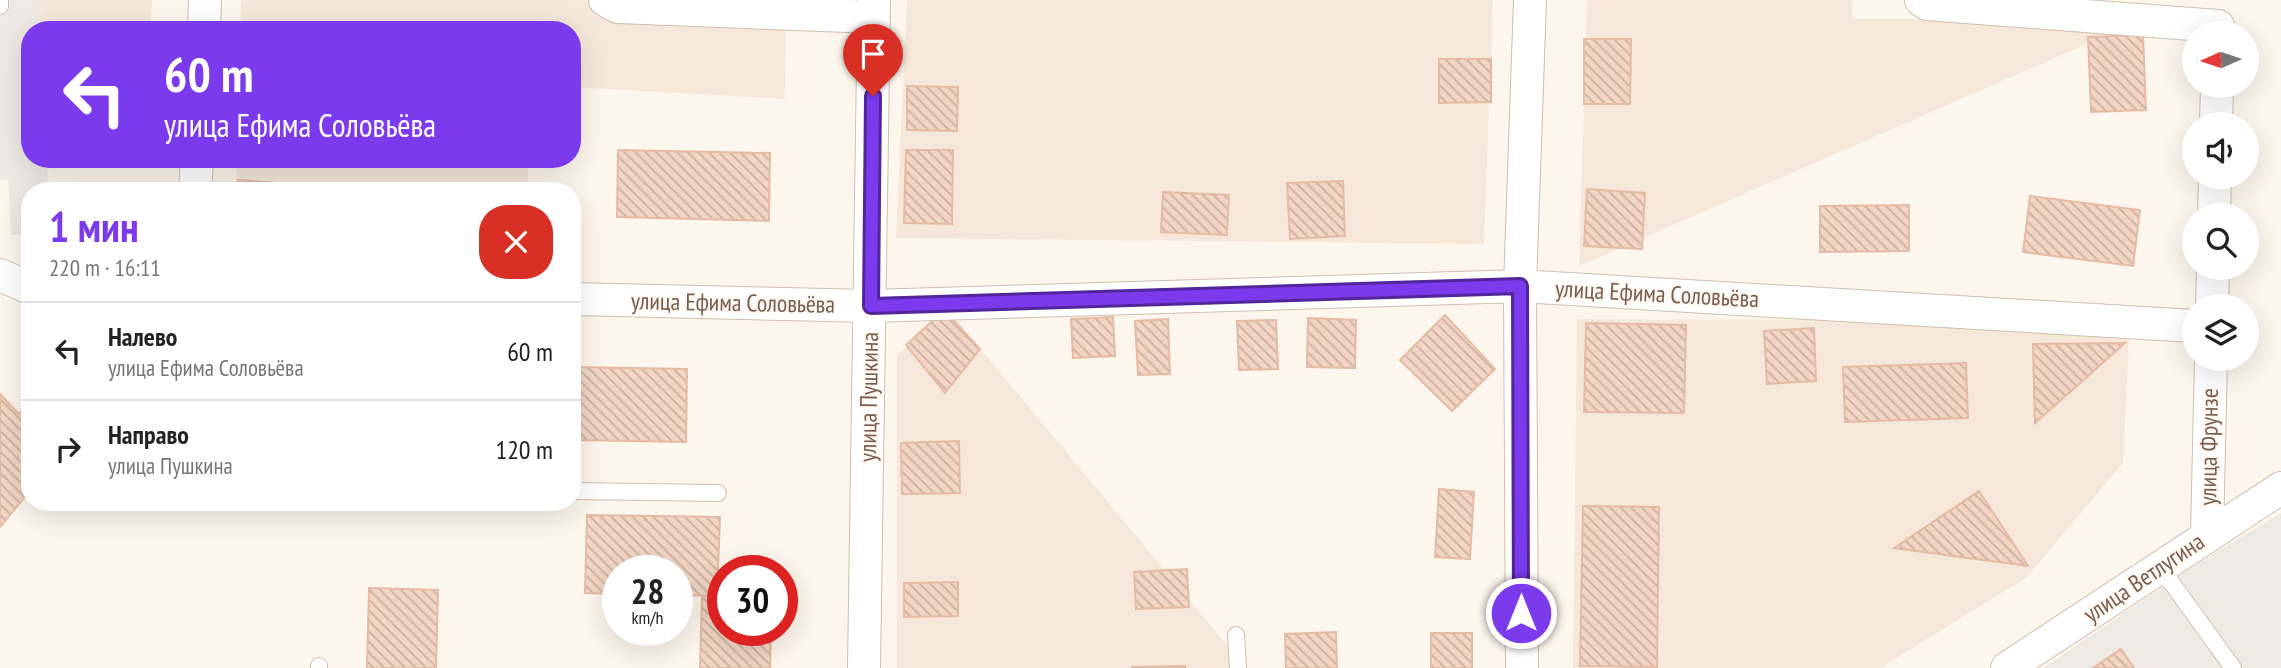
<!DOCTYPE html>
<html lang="ru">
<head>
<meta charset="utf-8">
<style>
  body { margin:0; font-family:"PT Sans Narrow",sans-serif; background:#f2f2f2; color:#222; height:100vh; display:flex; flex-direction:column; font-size:26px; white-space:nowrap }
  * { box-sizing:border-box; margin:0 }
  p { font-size:23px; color:#767676 }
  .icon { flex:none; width:38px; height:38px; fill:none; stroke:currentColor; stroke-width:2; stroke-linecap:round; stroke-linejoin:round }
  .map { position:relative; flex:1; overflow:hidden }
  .drawer { position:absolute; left:21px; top:182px; width:560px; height:329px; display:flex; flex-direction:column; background:#fff; border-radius:28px; box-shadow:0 7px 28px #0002 }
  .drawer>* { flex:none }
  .guide { position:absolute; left:21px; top:21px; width:560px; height:147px; border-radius:28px; box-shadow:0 7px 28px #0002; background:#7c3aed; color:#fff; overflow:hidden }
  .needle { width:46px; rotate:267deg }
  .controls { position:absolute; left:2182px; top:21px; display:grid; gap:14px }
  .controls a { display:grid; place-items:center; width:77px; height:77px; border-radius:50%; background:#fff; box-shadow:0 7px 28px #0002; font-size:35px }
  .speed { position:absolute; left:602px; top:555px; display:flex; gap:14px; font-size:35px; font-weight:700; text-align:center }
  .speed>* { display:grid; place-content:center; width:91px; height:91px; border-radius:50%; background:#fff; box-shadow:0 7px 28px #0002; line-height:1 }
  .speed small { font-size:18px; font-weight:400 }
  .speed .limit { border:10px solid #d22; background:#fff; color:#111 }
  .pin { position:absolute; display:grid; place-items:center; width:60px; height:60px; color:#fff; margin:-72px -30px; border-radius:50% 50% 50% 0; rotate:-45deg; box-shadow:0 0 7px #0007 }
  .pin .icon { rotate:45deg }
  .me { position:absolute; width:77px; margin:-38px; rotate:0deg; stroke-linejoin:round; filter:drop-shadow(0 0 5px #0008) }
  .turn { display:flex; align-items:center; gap:24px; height:147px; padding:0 28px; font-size:32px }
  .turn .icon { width:91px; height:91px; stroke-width:2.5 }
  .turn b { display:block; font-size:49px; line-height:60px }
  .round { display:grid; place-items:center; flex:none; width:74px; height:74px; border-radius:28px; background:#f2f2f2 }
  .headline { display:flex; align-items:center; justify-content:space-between; height:119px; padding:0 28px }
  h1 { font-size:42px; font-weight:700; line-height:52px; color:#7c3aed }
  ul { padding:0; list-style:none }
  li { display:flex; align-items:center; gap:21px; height:98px; padding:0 28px; border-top:2px solid #e0e0e0 }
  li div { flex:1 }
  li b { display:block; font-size:26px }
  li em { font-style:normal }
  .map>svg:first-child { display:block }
  .residential { fill:#f5e8da }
  .industrial { fill:#efe9e4 }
  .building { fill:url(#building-back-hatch); stroke:#e6bba3; stroke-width:2 }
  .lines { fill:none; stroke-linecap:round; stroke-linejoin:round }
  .service-casing { stroke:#d1beb0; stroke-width:18 }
  .minor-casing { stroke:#d1beb0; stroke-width:34 }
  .service { stroke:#fff; stroke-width:16 }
  .minor { stroke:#fff; stroke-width:32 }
  .route-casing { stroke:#51269a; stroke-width:18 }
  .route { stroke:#7c3aed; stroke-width:12 }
  .labels { text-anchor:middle; stroke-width:5; stroke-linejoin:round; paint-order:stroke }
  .street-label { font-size:24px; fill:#7a5c4d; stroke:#fffaf3 }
</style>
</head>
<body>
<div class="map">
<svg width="2281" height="668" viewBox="0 0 2281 668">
  <defs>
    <pattern id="building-back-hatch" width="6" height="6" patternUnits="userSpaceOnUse" patternTransform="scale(1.75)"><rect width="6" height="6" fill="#f3d5c3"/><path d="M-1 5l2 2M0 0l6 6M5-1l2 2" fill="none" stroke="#cab0a1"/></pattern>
  </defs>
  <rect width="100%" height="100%" fill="#fdf6ec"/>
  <!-- residential -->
  <path class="residential" d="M 42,0 L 152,0 L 151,30 L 43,30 Z
    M 241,0 L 786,0 L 785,99 L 572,87 L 572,30 L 240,30 Z
    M 907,0 L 1493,0 L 1484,244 L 896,238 Z
    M 1587,0 L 1852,0 L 1853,19 L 2144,19 L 1579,266 Z
    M 47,159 L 148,159 L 148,162 L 48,168 Z
    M 237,159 L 528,159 L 528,191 L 236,191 Z
    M 949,311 L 1246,668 L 897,668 L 897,355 Z
    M 1577,319 L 2130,321 L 2123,463 L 2026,578 L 1880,668 L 1573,668 Z"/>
  <!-- industrial -->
  <path class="industrial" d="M 0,0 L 42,0 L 43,30 L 30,30 L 30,159 L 47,159 L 48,191 L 30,191 L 30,235 L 11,235 L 8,180 L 0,180 Z
    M 2281,513 L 2281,668 L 2043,668 L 2192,567 Z"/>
  <!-- building -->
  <path class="building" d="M 466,24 L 512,26 L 512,30 L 466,30 Z
    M 2143,35 L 2146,110 L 2091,112 L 2088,37 Z
    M 1584,39 L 1631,39 L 1630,104 L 1584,104 Z
    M 1439,59 L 1491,59 L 1491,102 L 1439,103 Z
    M 907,86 L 958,87 L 957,131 L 907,130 Z
    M 618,150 L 770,153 L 769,221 L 617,217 Z
    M 906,150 L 953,150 L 952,224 L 904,223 Z
    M 238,180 L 304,185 L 304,191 L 237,191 Z
    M 1343,181 L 1345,236 L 1290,239 L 1287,183 Z
    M 1587,189 L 1645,193 L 1642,249 L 1584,246 Z
    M 1163,192 L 1229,195 L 1227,235 L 1161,232 Z
    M 2030,196 L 2140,210 L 2133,266 L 2023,252 Z
    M 1909,205 L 1909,251 L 1820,252 L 1820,206 Z
    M 944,310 L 980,349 L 945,393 L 906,345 Z
    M 1445,315 L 1495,369 L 1452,411 L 1400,360 Z
    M 1113,317 L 1115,356 L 1073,358 L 1071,319 Z
    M 1308,318 L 1356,320 L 1355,368 L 1307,367 Z
    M 1168,319 L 1170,374 L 1138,375 L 1135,321 Z
    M 1276,320 L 1278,369 L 1239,370 L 1237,321 Z
    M 1586,323 L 1686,325 L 1684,413 L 1584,412 Z
    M 1814,328 L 1816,381 L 1767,384 L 1764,331 Z
    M 2125,343 L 2035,423 L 2033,344 Z
    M 1966,363 L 1968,418 L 1845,422 L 1843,367 Z
    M 572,367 L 687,369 L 686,442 L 572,440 Z
    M 0,394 L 19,414 L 30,400 L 30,491 L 0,527 Z
    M 959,441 L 960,493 L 902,494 L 901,443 Z
    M 1439,489 L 1474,492 L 1470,559 L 1435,557 Z
    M 1979,491 L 2028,566 L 1894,548 Z
    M 1583,506 L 1659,507 L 1657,667 L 1580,666 Z
    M 587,515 L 720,517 L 717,596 L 677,595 L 677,570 L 618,570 L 618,594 L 585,593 Z
    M 1187,569 L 1189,607 L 1136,609 L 1134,572 Z
    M 958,582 L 958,616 L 904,617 L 904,583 Z
    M 369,588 L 438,590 L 436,668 L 367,668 Z
    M 702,596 L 723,597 L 723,630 L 771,630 L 770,668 L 700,668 Z
    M 1336,632 L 1337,668 L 1286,668 L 1285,634 Z
    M 1431,633 L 1472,633 L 1472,668 L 1431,668 Z
    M 2121,649 L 2134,668 L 2093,668 Z
    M 1185,666 L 1185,668 L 1132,668 L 1132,667 Z"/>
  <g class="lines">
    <defs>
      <path id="service" d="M 0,6 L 0,0
        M 572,491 L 718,493
        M 2158,570 L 2171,582 L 2233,668
        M 1236,635 L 1238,668
        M 319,666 L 319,668"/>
      <path id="minor" d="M 605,0 L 618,7 L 874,17
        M 1921,0 L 1927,4 L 2218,26
        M 204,30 L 205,0
        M 2216,124 L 2217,86
        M 195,191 L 197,159
        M 2214,215 L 2215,177
        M 0,275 L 30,288
        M 572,299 L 871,306 L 1520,286 L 2194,326
        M 2212,306 L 2213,268
        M 2207,535 L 2211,359
        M 864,668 L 874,0
        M 1522,668 L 1520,286 L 1530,0
        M 2007,668 L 2281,488"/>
    </defs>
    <!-- service casing -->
    <use href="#service" class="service-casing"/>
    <!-- minor casing -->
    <use href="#minor" class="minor-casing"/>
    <!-- service -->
    <use href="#service" class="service"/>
    <!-- minor -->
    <use href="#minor" class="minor"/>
  </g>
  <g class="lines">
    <defs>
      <path id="route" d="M 873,96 L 871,306 L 1520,286 L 1521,613"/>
    </defs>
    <!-- route casing -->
    <use href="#route" class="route-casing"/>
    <!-- route -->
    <use href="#route" class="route"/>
  </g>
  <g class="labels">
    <!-- street labels -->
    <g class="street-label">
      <text transform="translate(1657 294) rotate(3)" y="8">улица Ефима Соловьёва</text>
      <text transform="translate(733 303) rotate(1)" y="8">улица Ефима Соловьёва</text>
      <text transform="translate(869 397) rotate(-89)" y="8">улица Пушкина</text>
      <text transform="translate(2209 447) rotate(-89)" y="8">улица Фрунзе</text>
      <text transform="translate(2144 578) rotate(-34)" y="8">улица Ветлугина</text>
    </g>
  </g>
</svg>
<div class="controls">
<a><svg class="needle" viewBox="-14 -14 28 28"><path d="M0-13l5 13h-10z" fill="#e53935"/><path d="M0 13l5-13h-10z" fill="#767676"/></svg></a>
<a><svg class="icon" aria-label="sound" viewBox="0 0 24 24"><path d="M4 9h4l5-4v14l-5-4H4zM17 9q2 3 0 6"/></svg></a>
<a><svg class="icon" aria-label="search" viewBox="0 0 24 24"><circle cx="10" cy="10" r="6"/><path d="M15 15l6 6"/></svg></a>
<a><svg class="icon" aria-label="layers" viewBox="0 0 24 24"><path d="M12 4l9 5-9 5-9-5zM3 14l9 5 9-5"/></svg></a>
</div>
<div class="speed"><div>28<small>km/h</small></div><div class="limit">30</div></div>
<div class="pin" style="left:873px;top:96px;background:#d93025"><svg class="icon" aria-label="arrive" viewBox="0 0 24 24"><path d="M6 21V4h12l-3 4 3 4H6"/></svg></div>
<svg class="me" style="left:1521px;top:613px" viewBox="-20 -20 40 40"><circle r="17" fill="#7c3aed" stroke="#fff" stroke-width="3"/><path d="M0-11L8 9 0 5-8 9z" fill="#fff"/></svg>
<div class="guide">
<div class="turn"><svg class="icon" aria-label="left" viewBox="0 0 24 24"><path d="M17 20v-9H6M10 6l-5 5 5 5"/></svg><div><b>60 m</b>улица Ефима Соловьёва</div></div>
</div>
<section class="drawer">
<div class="headline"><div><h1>1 мин</h1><p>220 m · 16:11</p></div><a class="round" style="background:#d93025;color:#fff"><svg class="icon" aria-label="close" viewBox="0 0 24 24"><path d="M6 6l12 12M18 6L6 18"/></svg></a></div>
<ul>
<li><svg class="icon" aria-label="left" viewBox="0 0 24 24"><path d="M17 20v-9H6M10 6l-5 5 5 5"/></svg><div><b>Налево</b><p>улица Ефима Соловьёва</p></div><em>60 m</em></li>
<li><svg class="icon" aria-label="right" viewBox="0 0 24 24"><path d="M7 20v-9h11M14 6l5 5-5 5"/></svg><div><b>Направо</b><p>улица Пушкина</p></div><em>120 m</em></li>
</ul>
</section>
</div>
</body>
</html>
